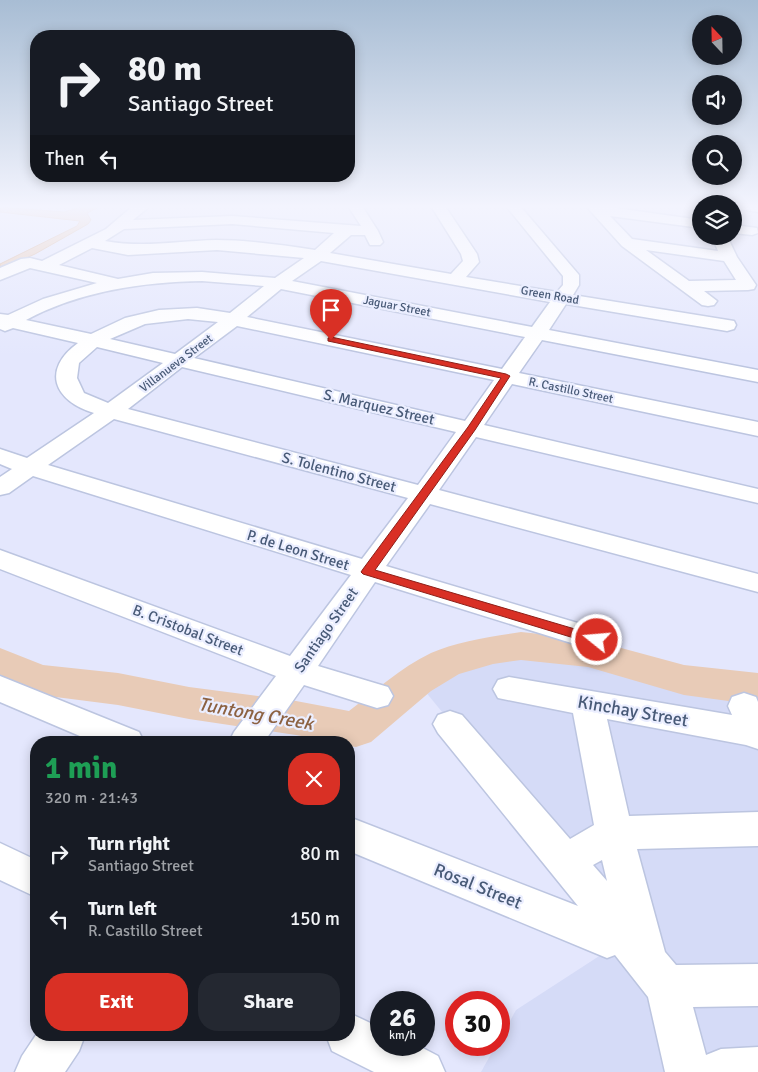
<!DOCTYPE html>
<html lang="en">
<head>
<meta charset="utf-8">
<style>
  body { margin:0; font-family:Signika,sans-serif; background:#242831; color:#f1f3f6; height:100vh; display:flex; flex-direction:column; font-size:19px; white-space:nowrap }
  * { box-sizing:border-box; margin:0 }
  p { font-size:16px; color:#9ea1a6 }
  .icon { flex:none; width:28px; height:28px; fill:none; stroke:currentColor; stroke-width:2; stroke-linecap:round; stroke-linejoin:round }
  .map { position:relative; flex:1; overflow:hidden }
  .panel { position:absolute; left:30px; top:736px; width:325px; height:305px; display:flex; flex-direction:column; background:#171b24; border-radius:20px; box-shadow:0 2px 12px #0003 }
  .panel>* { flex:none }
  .guide { position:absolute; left:30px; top:30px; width:325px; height:152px; border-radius:20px; box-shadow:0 2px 12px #0003; background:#171b24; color:#f1f3f6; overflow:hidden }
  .needle { width:32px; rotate:338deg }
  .tools { position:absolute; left:692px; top:15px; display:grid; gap:10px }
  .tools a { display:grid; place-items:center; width:50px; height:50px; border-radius:50%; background:#171b24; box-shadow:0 2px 12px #0003; font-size:25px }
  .speed { position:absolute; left:370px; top:991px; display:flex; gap:10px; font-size:25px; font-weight:700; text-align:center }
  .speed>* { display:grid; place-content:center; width:65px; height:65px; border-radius:50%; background:#171b24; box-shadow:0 2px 12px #0003; line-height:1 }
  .speed small { font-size:12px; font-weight:400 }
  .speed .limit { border:8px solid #d22; background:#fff; color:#111 }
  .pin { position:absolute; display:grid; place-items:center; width:42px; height:42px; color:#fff; margin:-51px -21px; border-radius:50% 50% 50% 0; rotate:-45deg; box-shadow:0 0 5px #0007 }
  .pin .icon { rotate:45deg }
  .me { position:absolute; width:55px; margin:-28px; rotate:287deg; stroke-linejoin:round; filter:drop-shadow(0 0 4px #0008) }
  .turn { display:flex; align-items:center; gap:18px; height:105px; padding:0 15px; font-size:22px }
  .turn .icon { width:65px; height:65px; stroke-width:2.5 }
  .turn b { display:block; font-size:35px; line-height:42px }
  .then { display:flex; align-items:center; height:48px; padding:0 15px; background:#0003; gap:10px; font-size:19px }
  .round { display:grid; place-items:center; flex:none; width:52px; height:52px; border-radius:20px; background:#242831 }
  .headline { display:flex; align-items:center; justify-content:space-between; height:85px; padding:0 15px }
  h1 { font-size:30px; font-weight:700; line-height:38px; color:#1e9e55 }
  .action { display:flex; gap:10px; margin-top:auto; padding:10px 15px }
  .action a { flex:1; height:58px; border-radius:20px; background:#d93025; color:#fff; font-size:20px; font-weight:700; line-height:58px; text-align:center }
  .action a+a { background:#242831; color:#f1f3f6 }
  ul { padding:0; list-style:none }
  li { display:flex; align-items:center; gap:15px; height:65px; padding:0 15px }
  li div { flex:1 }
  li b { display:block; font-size:19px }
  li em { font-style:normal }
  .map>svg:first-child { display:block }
  .residential { fill:#d5dbf7 }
  .water { fill:#e8cbb7; stroke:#dab79d }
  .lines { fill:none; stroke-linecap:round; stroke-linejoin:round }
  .river { fill:#e8cbb7; fill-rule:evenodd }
  .minor-casing { stroke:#bcc5e0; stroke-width:3 }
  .minor { fill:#fff; fill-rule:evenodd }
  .route { fill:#d93025; stroke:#8d1f18 }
  .labels { text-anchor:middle; stroke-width:4.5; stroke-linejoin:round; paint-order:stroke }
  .far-street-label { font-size:12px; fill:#485a77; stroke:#ebeeff }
  .street-label { font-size:15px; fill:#485a77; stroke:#ebeeff }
  .near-street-label { font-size:18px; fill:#485a77; stroke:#ebeeff }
  .near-water-label { font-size:19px; font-style:italic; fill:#8c6141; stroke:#ebeeff }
</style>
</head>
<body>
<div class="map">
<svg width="758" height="1072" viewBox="0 0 758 1072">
  <rect width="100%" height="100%" fill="#e4e7fd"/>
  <!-- residential -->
  <path class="residential" d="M 497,653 L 566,656 L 668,681 L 758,695 L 758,1072 L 481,1072 L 496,1045 L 499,1045 L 499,1041 L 516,1010 L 627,938 L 420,685 L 446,667 Z"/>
  <!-- water -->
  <path class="water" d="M 85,206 L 101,206 L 87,213 L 91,220 L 88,224 L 35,254 L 0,270 L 0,264 L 77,226 L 80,221 L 0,212 L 0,207 L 64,212 Z"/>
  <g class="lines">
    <!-- river -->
    <path class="river" d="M 521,632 L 588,639 L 684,665 L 758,673 L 758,705 L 684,695 L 588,667 L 521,660 L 493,664 L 459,674 L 431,691 L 371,742 L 356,747 L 349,746 L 349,742 L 333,742 L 296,735 L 189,719 L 118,705 L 40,695 L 0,681 L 0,648 L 43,665 L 118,673 L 189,687 L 296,701 L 349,711 C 375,691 400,668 431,653 C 455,642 494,636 521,632 Z"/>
    <defs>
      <path id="minor" d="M 133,206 L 150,206 L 133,220 L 232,216 L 361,226 L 348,206 L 362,206 L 378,231 L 383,242 L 380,245 L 370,245 L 365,235 L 351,235 L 330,253 L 451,274 L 463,261 L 461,254 L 431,206 L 445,206 L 477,254 L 479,262 L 466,277 L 557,292 L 563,285 L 563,276 L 506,206 L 520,206 L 579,275 L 579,285 L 573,295 L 734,321 L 736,325 L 734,329 L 727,331 L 566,304 L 549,330 L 758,370 L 758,382 L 542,340 L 519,373 L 758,422 L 758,436 L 512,384 L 484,425 L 758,489 L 758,503 L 476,437 L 439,490 L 758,574 L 758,592 L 430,504 L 386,566 L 608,632 L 612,640 L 608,648 L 597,651 L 375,582 L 318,666 L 388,687 L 393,696 L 388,705 L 377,708 L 304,685 L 264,742 L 229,742 L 234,732 L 276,676 L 0,569 L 0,550 L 290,656 L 351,575 L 33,476 L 9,493 L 0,495 L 0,477 L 12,469 L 0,464 L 0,449 L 27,458 L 94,413 C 54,401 41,370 78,343 L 13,328 L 5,331 L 0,329 L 0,314 L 8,315 L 43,299 L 97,283 L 30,268 L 0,280 L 0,268 L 21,259 L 30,258 L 42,261 L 106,229 ZM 232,224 L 334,233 L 315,250 C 283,245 248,240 216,240 C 177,241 143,248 105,241 L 124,229 ZM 92,248 L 128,255 L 217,250 L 304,258 L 275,278 L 202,272 L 153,273 L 118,279 L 59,265 ZM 321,261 L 550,302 L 532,327 L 292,281 ZM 202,281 L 264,286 L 230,313 L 197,308 L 159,310 L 125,318 L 91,334 L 26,320 C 80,291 142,282 202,281 ZM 281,289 L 525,337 L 502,369 L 247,317 ZM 188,319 L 218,322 L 175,354 L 110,339 L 145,324 ZM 237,326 L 494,380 L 465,421 L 194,358 ZM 97,347 L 163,363 L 108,403 L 84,393 L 77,378 L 79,363 ZM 182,367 L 456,432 L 418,485 L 128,409 ZM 114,419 L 408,498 L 362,559 L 48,465 Z
        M 586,206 L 601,206 L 701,220 L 701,228 L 610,216 L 632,239 L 718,251 L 712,236 L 727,236 L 737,257 L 756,285 L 754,289 L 748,290 L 704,291 L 717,301 L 714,305 L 708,306 L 702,305 L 622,246 ZM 646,250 L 724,261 L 736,280 L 689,281 Z
        M 738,206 L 758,206 L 758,212 L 740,209 Z
        M 734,225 L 757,228 L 758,233 L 752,235 L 734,233 Z
        M 0,676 L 139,732 L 144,742 L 94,742 L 0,702 Z
        M 509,677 L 732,715 L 728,706 L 732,697 L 744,693 L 756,697 L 758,702 L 758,749 L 746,745 L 607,719 L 629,816 L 758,812 L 758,846 L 637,849 L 665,952 L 676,965 L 758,964 L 758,1006 L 693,1007 L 706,1055 L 721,1049 L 758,1047 L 758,1072 L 665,1072 L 648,997 L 615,955 L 607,958 L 349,851 L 349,817 L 578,906 L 438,733 L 433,724 L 438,715 L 450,711 L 462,715 L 570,839 L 594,825 L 573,713 L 498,698 L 493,689 L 498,680 ZM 602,860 L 607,881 L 593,865 Z
        M 0,843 L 36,860 L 36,897 L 0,880 Z
        M 349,1013 L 381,1028 L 381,1045 L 417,1045 L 438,1056 L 445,1072 L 374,1072 L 332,1051 L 326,1035 L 349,1035 Z
        M 36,1035 L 85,1035 L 79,1051 L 65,1072 L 15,1072 L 22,1056 Z"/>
    </defs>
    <!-- minor casing -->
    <use href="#minor" class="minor-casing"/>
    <!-- minor -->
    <use href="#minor" class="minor"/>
  </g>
  <!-- sky -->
  <linearGradient id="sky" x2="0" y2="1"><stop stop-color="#a8bdd4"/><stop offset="0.58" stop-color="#f3f4fe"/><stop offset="1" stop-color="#f3f4fe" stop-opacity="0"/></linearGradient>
  <rect width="758" height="356" fill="url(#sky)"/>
  <!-- route -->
  <path class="route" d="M 331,337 L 506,374 L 510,376 L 475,430 L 375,570 L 602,637 L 604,640 L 602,643 L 597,645 L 363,574 L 361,572 L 363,569 L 468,427 L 501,378 L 328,341 L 328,338 Z"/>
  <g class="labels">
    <!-- far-street labels -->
    <g class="far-street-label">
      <text transform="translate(550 295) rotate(10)" y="4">Green Road</text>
      <text transform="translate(397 306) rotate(11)" y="4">Jaguar Street</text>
      <text transform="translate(176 363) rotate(-37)" y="4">Villanueva Street</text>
      <text transform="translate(571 390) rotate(12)" y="4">R. Castillo Street</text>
    </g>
    <!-- street labels -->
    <g class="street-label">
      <text transform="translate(379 407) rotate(13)" y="5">S. Marquez Street</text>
      <text transform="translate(339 472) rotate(15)" y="5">S. Tolentino Street</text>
      <text transform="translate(298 550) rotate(17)" y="5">P. de Leon Street</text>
      <text transform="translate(188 630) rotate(21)" y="5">B. Cristobal Street</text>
      <text transform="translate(326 630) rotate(-55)" y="5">Santiago Street</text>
    </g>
    <!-- near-street labels -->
    <g class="near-street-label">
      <text transform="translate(633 711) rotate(10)" y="6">Kinchay Street</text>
      <text transform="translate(478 886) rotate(22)" y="6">Rosal Street</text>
    </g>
    <!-- near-water labels -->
    <g class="near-water-label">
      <text transform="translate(256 713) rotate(10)" y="7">Tuntong Creek</text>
    </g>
  </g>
</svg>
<div class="tools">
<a><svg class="needle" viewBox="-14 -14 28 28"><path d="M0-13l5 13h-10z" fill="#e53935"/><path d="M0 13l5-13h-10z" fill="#9ea1a6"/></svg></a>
<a><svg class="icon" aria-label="sound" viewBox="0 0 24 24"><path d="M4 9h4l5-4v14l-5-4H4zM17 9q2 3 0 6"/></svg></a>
<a><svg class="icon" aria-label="search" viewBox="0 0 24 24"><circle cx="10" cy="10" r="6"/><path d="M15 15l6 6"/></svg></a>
<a><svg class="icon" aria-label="layers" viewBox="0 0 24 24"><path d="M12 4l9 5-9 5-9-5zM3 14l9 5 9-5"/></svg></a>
</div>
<div class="speed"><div>26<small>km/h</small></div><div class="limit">30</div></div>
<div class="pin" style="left:331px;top:340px;background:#d93025"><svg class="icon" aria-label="arrive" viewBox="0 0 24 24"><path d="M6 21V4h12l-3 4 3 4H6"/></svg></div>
<svg class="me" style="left:597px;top:640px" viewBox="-20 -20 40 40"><circle r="17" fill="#d93025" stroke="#fff" stroke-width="3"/><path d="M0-11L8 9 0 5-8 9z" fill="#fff"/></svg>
<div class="guide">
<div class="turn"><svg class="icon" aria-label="right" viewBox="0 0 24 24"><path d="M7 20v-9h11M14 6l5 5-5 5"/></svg><div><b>80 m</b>Santiago Street</div></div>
<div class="then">Then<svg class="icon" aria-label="left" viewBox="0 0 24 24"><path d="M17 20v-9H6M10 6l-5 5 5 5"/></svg></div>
</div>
<section class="panel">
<div class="headline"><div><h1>1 min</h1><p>320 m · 21:43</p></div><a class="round" style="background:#d93025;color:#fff"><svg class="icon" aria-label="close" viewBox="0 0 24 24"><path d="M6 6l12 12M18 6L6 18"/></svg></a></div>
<ul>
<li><svg class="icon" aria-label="right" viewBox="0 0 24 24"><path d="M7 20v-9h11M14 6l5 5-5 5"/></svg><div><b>Turn right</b><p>Santiago Street</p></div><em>80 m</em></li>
<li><svg class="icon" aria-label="left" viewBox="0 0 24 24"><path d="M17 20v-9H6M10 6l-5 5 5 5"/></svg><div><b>Turn left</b><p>R. Castillo Street</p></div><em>150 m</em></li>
</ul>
<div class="action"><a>Exit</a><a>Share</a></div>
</section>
</div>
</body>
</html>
